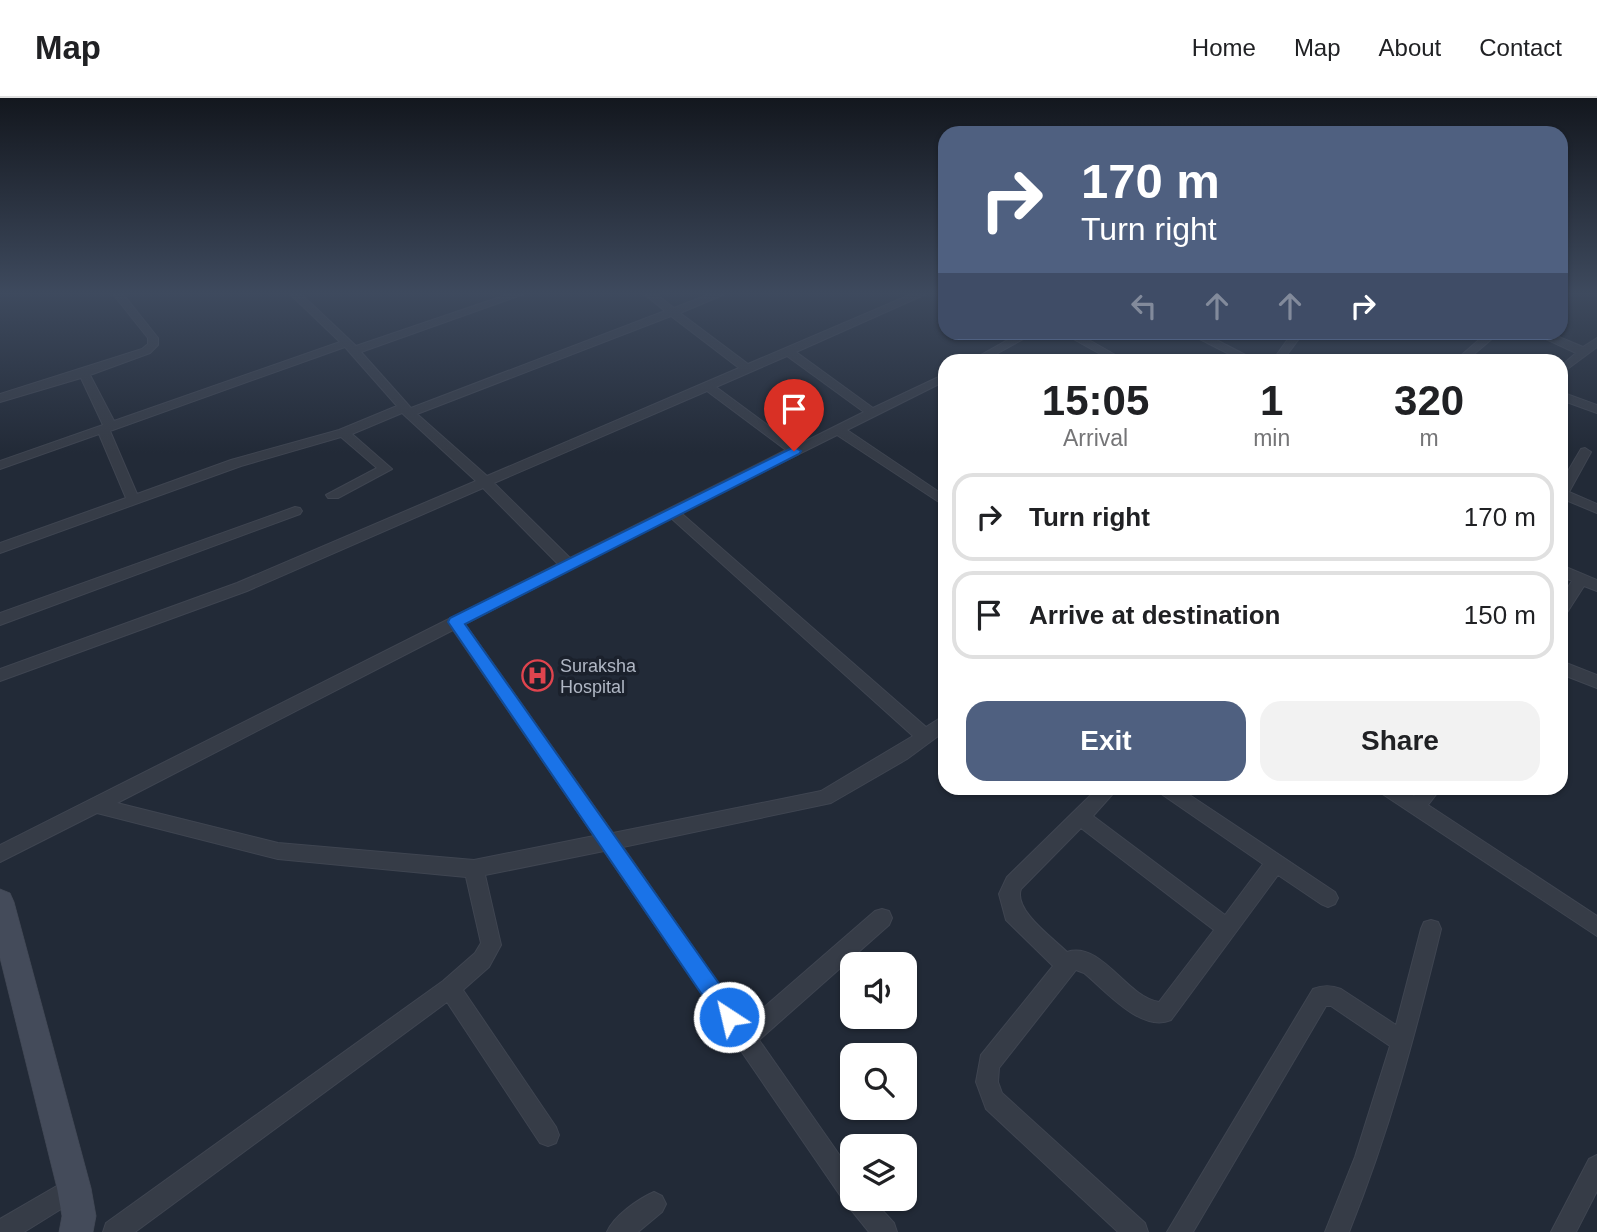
<!DOCTYPE html>
<html lang="en">
<head>
<meta charset="utf-8">
<style>
  body { margin:0; font-family:Helvetica,sans-serif; background:#f2f2f2; color:#202124; height:100vh; display:flex; flex-direction:column; font-size:26px; white-space:nowrap }
  * { box-sizing:border-box; margin:0 }
  p { font-size:23px; color:#757577 }
  .icon { flex:none; width:38px; height:38px; fill:none; stroke:currentColor; stroke-width:2; stroke-linecap:round; stroke-linejoin:round }
  .map { position:relative; flex:1; overflow:hidden }
  .panel { position:absolute; left:938px; top:256px; width:630px; height:441px; display:flex; flex-direction:column; background:#fff; border-radius:21px; box-shadow:0 2px 5px #0004 }
  .panel>* { flex:none }
  .guide { position:absolute; left:938px; top:28px; width:630px; height:214px; border-radius:21px; box-shadow:0 2px 5px #0004; background:#4f6080; color:#fff; overflow:hidden }
  .tools { position:absolute; left:840px; top:854px; display:grid; gap:14px }
  .tools a { display:grid; place-items:center; width:77px; height:77px; border-radius:14px; background:#fff; box-shadow:0 2px 5px #0004; font-size:35px }
  .pin { position:absolute; display:grid; place-items:center; width:60px; height:60px; color:#fff; margin:-72px -30px; border-radius:50% 50% 50% 0; rotate:-45deg; box-shadow:0 0 7px #0007 }
  .pin .icon { rotate:45deg }
  .me { position:absolute; width:77px; margin:-38px; rotate:325deg; stroke-linejoin:round; filter:drop-shadow(0 0 5px #0008) }
  .turn { display:flex; align-items:center; gap:24px; height:147px; padding:0 28px; font-size:32px }
  .turn .icon { width:91px; height:91px; stroke-width:2.5 }
  .turn b { display:block; font-size:49px; line-height:60px }
  .lanes { display:flex; align-items:center; height:66px; padding:0 28px; background:#0003; justify-content:center; gap:35px; direction:ltr }
  .lanes .off { opacity:.35 }
  .eta { display:flex; justify-content:space-evenly; align-items:center; height:119px; text-align:center }
  .eta b { font-size:42px; font-weight:700; line-height:49px }
  .cta { display:flex; gap:14px; margin-top:auto; padding:14px 28px }
  .cta a { flex:1; height:80px; border-radius:21px; background:#4f6080; color:#fff; font-size:28px; font-weight:700; line-height:80px; text-align:center }
  .cta a+a { background:#f2f2f2; color:#202124 }
  ul { padding:0; list-style:none }
  li { display:flex; align-items:center; gap:21px; height:88px; margin:0 14px 10px; padding:0 14px; border:4px solid #e0e0e0; border-radius:21px }
  li div { flex:1 }
  li b { display:block; font-size:26px }
  li em { font-style:normal }
  header { display:flex; align-items:center; gap:42px; box-sizing:border-box; height:98px; padding:0 35px; background:#fff; border-bottom:2px solid #e0e0e0 }
  header strong { font-size:33px }
  nav { display:flex; gap:38px; margin-inline-start:auto; font-size:24px }
  .map>svg:first-child { display:block }
  .lines { fill:none; stroke-linecap:round; stroke-linejoin:round }
  .street-casing { stroke:#3f4551; stroke-width:2 }
  .secondary-casing { stroke:#3f4551; stroke-width:1 }
  .street { fill:#363c47; fill-rule:evenodd }
  .secondary { fill:#444b5a; fill-rule:evenodd }
  .route { fill:#1a73e8; stroke:#114b97; stroke-width:2 }
  .labels { text-anchor:middle; stroke-width:7; stroke-linejoin:round; paint-order:stroke }
  .poi-label { font-size:18px; fill:#b0b7c4; stroke:#1b212c; text-anchor:start }
</style>
</head>
<body>
<header>
<strong>Map</strong>
<nav><a>Home</a><a>Map</a><a>About</a><a>Contact</a></nav>
</header>
<div class="map">
<svg width="1597" height="1134" viewBox="0 0 1597 1134">
  <rect width="100%" height="100%" fill="#222a37"/>
  <g class="lines">
    <defs>
      <path id="street" d="M 113,196 L 123,196 L 158,240 L 158,247 L 150,255 L 90,277 L 114,323 L 340,244 L 290,196 L 301,196 L 356,248 L 509,196 L 524,196 L 361,254 L 411,310 L 665,213 L 644,196 L 656,196 L 674,210 L 710,196 L 725,196 L 680,215 L 748,266 L 912,196 L 926,196 L 796,254 L 873,310 L 945,276 L 945,283 L 847,332 L 945,398 L 945,408 L 837,337 L 681,415 L 926,629 L 945,617 L 945,633 L 907,661 L 831,705 L 623,749 L 746,925 L 875,813 L 882,811 L 889,813 L 892,820 L 889,827 L 759,942 L 852,1075 L 852,1101 L 872,1101 L 894,1125 L 897,1134 L 869,1134 L 844,1103 L 604,753 L 485,777 L 501,847 L 489,869 L 463,892 L 556,1029 L 559,1037 L 556,1045 L 548,1048 L 540,1045 L 447,904 L 135,1134 L 103,1134 L 106,1125 L 443,883 L 475,855 L 481,845 L 466,779 L 278,761 L 97,715 L 0,764 L 0,747 L 558,466 L 483,390 L 247,493 L 0,583 L 0,571 L 237,485 L 476,383 L 402,315 L 352,336 L 392,371 L 338,400 L 328,400 L 326,397 L 377,370 L 341,339 L 241,368 L 0,455 L 0,445 L 126,400 L 99,336 L 0,371 L 0,363 L 103,327 L 81,280 L 0,304 L 0,296 L 142,251 L 148,246 L 148,240 ZM 671,218 L 739,270 L 487,378 L 417,316 ZM 345,249 L 397,308 L 339,332 L 231,362 L 137,396 L 110,333 ZM 787,258 L 864,314 L 796,348 L 716,289 ZM 707,293 L 786,352 L 570,460 L 494,385 ZM 671,420 L 913,638 L 821,693 L 613,735 L 465,526 ZM 453,532 L 594,738 L 474,762 L 278,745 L 117,705 Z
        M 1022,234 L 1036,234 L 985,262 L 972,262 Z
        M 1061,234 L 1075,234 L 1124,262 L 1111,262 Z
        M 1186,234 L 1201,234 L 1255,262 L 1241,262 Z
        M 1293,234 L 1304,234 L 1283,262 L 1273,262 Z
        M 1350,234 L 1363,234 L 1354,240 L 1349,237 Z
        M 1488,234 L 1500,234 L 1467,262 L 1456,262 Z
        M 1531,234 L 1547,234 L 1583,249 L 1597,240 L 1597,249 L 1566,272 L 1561,268 L 1576,255 Z
        M 1561,294 L 1597,307 L 1597,315 L 1561,302 Z
        M 1561,324 L 1566,326 L 1566,332 L 1561,332 Z
        M 1585,350 L 1591,354 L 1569,394 L 1597,406 L 1597,415 L 1561,400 L 1561,385 L 1581,351 Z
        M 295,409 L 300,410 L 302,413 L 300,416 L 0,527 L 0,515 Z
        M 1561,467 L 1597,482 L 1597,493 L 1584,488 L 1566,516 L 1561,517 L 1561,500 L 1572,483 L 1561,478 Z
        M 1561,563 L 1597,577 L 1597,590 L 1561,576 Z
        M 1098,690 L 1118,690 L 1093,718 L 1225,817 L 1263,766 L 1160,695 L 1157,690 L 1179,690 L 1335,794 L 1338,800 L 1335,806 L 1328,809 L 1321,806 L 1278,777 L 1171,922 C 1141,935 1105,892 1084,875 L 1076,872 L 999,970 L 998,984 L 1002,995 L 1145,1125 L 1148,1134 L 1118,1134 L 986,1011 L 976,984 L 981,957 L 1053,868 L 1006,822 L 999,796 L 1007,779 ZM 1081,730 L 1214,832 L 1159,904 C 1126,899 1102,843 1067,854 C 1053,840 1013,812 1021,791 Z
        M 1378,690 L 1401,690 L 1414,698 L 1422,690 L 1441,690 L 1428,707 L 1597,818 L 1597,838 L 1381,695 Z
        M 1431,822 L 1438,824 L 1441,831 C 1416,934 1389,1035 1349,1134 L 1325,1134 L 1355,1059 L 1390,948 L 1331,908 L 1326,908 L 1193,1134 L 1167,1134 L 1313,891 C 1323,887 1331,887 1341,891 L 1396,927 L 1421,831 L 1424,824 Z
        M 1597,1057 L 1597,1093 L 1576,1134 L 1551,1134 L 1589,1061 Z
        M 74,1078 L 82,1082 L 86,1090 L 82,1098 L 24,1134 L 0,1134 L 0,1121 Z
        M 654,1094 L 662,1098 L 666,1106 L 662,1114 L 638,1134 L 607,1134 C 614,1118 638,1101 654,1094 Z"/>
      <path id="secondary" d="M 0,791 L 10,795 L 14,804 L 91,1090 L 96,1118 L 93,1134 L 59,1134 L 62,1118 L 57,1090 L 0,860 Z"/>
    </defs>
    <!-- street casing -->
    <use href="#street" class="street-casing"/>
    <!-- secondary casing -->
    <use href="#secondary" class="secondary-casing"/>
    <!-- street -->
    <use href="#street" class="street"/>
    <!-- secondary -->
    <use href="#secondary" class="secondary"/>
  </g>
  <!-- sky -->
  <linearGradient id="sky" x2="0" y2="1"><stop stop-color="#13171e"/><stop offset="0.55" stop-color="#3e4a5e"/><stop offset="1" stop-color="#3e4a5e" stop-opacity="0"/></linearGradient>
  <rect width="1597" height="355" fill="url(#sky)"/>
  <!-- route -->
  <path class="route" d="M 794,349 L 801,353 L 799,356 L 465,526 L 737,911 L 740,919 L 737,926 L 729,929 L 722,926 L 448,524 L 450,520 Z"/>
  <!-- icons -->
  <defs>
    <symbol id="hospital-ring" viewBox="-11 -11 22 22"><circle r="9.5" fill="#1b212c" stroke="#e0444e" stroke-width="1.5"/><path d="M-5-5h3v3.5h4V-5h3V5h-3V1.5h-4V5h-3Z" fill="#e0444e"/></symbol>
  </defs>
  <g fill-rule="evenodd">
    <use href="#hospital-ring" x="520" y="560" width="35" height="35"/>
  </g>
  <g class="labels">
    <!-- poi labels -->
    <g class="poi-label">
      <text x="560" y="574">Suraksha<tspan x="560" dy="21">Hospital</tspan></text>
    </g>
  </g>
</svg>
<div class="tools">
<a><svg class="icon" aria-label="sound" viewBox="0 0 24 24"><path d="M4 9h4l5-4v14l-5-4H4zM17 9q2 3 0 6"/></svg></a>
<a><svg class="icon" aria-label="search" viewBox="0 0 24 24"><circle cx="10" cy="10" r="6"/><path d="M15 15l6 6"/></svg></a>
<a><svg class="icon" aria-label="layers" viewBox="0 0 24 24"><path d="M12 4l9 5-9 5-9-5zM3 14l9 5 9-5"/></svg></a>
</div>
<div class="pin" style="left:794px;top:353px;background:#d93025"><svg class="icon" aria-label="arrive" viewBox="0 0 24 24"><path d="M6 21V4h12l-3 4 3 4H6"/></svg></div>
<svg class="me" style="left:729px;top:919px" viewBox="-20 -20 40 40"><circle r="17" fill="#1a73e8" stroke="#fff" stroke-width="3"/><path d="M0-11L8 9 0 5-8 9z" fill="#fff"/></svg>
<div class="guide">
<div class="turn"><svg class="icon" aria-label="right" viewBox="0 0 24 24"><path d="M7 20v-9h11M14 6l5 5-5 5"/></svg><div><b>170 m</b>Turn right</div></div>
<div class="lanes"><svg class="icon off" aria-label="left" viewBox="0 0 24 24"><path d="M17 20v-9H6M10 6l-5 5 5 5"/></svg><svg class="icon off" aria-label="ahead" viewBox="0 0 24 24"><path d="M12 20V5M6 11l6-6 6 6"/></svg><svg class="icon off" aria-label="ahead" viewBox="0 0 24 24"><path d="M12 20V5M6 11l6-6 6 6"/></svg><svg class="icon" aria-label="right" viewBox="0 0 24 24"><path d="M7 20v-9h11M14 6l5 5-5 5"/></svg></div>
</div>
<section class="panel">
<div class="eta">
<div><b>15:05</b><p>Arrival</p></div>
<div><b>1</b><p>min</p></div>
<div><b>320</b><p>m</p></div>
</div>
<ul>
<li><svg class="icon" aria-label="right" viewBox="0 0 24 24"><path d="M7 20v-9h11M14 6l5 5-5 5"/></svg><div><b>Turn right</b></div><em>170 m</em></li>
<li><svg class="icon" aria-label="arrive" viewBox="0 0 24 24"><path d="M6 21V4h12l-3 4 3 4H6"/></svg><div><b>Arrive at destination</b></div><em>150 m</em></li>
</ul>
<div class="cta"><a>Exit</a><a>Share</a></div>
</section>
</div>
</body>
</html>
